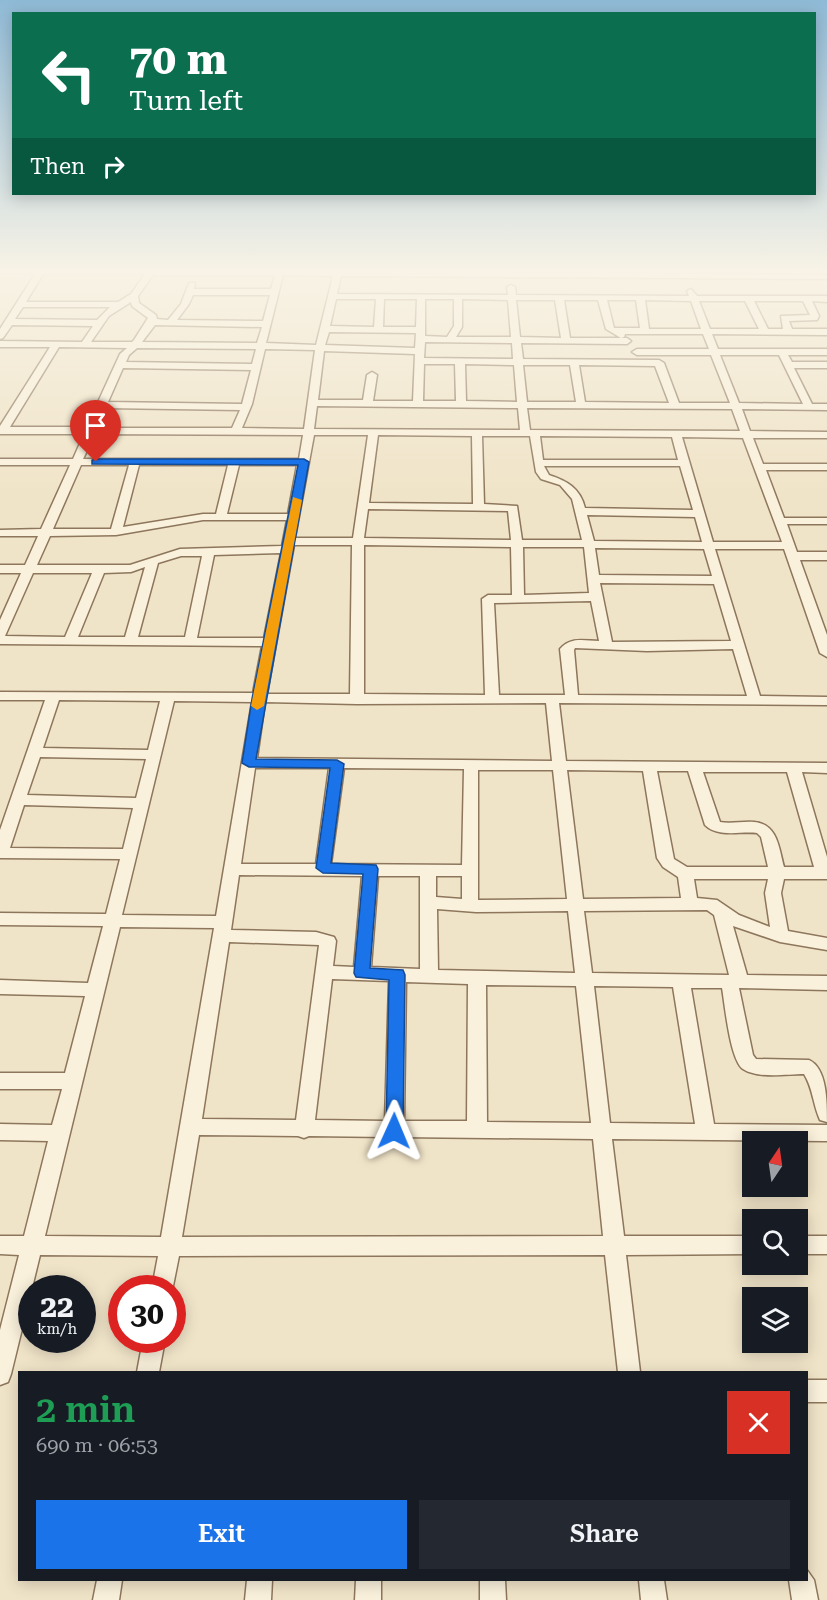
<!DOCTYPE html>
<html lang="en">
<head>
<meta charset="utf-8">
<style>
  body { margin:0; font-family:"Roboto Serif",serif; background:#242831; color:#f1f3f6; height:100vh; display:flex; flex-direction:column; font-size:22px; white-space:nowrap }
  * { box-sizing:border-box; margin:0 }
  p { font-size:20px; color:#9ea1a6 }
  .icon { flex:none; width:33px; height:33px; fill:none; stroke:currentColor; stroke-width:2; stroke-linecap:round; stroke-linejoin:round }
  .map { position:relative; flex:1; overflow:hidden }
  .drawer { position:absolute; left:18px; top:1371px; width:790px; height:210px; display:flex; flex-direction:column; background:#171b24; border-radius:0px; box-shadow:0 3px 15px #0003 }
  .drawer>* { flex:none }
  .hud { position:absolute; left:12px; top:12px; width:804px; height:183px; border-radius:0px; box-shadow:0 3px 15px #0003; background:#0b6e4f; color:#fff; overflow:hidden }
  .needle { width:39px; rotate:13deg }
  .buttons { position:absolute; left:742px; top:1131px; display:grid; gap:12px }
  .buttons a { display:grid; place-items:center; width:66px; height:66px; border-radius:0px; background:#171b24; box-shadow:0 3px 15px #0003; font-size:30px }
  .speed { position:absolute; left:18px; top:1275px; display:flex; gap:12px; font-size:30px; font-weight:700; text-align:center }
  .speed>* { display:grid; place-content:center; width:78px; height:78px; border-radius:50%; background:#171b24; box-shadow:0 3px 15px #0003; line-height:1 }
  .speed small { font-size:15px; font-weight:400 }
  .speed .limit { border:9px solid #d22; background:#fff; color:#111 }
  .pin { position:absolute; display:grid; place-items:center; width:51px; height:51px; color:#fff; margin:-62px -26px; border-radius:50% 50% 50% 0; rotate:-45deg; box-shadow:0 0 6px #0007 }
  .pin .icon { rotate:45deg }
  .me { position:absolute; width:66px; margin:-33px; rotate:1deg; stroke-linejoin:round; filter:drop-shadow(0 0 4px #0008) }
  .turn { display:flex; align-items:center; gap:21px; height:126px; padding:0 18px; font-size:27px }
  .turn .icon { width:78px; height:78px; stroke-width:2.5 }
  .turn b { display:block; font-size:42px; line-height:51px }
  .then { display:flex; align-items:center; height:57px; padding:0 18px; background:#0003; gap:12px; font-size:22px }
  .round { display:grid; place-items:center; flex:none; width:63px; height:63px; border-radius:0px; background:#242831 }
  .summary { display:flex; align-items:center; justify-content:space-between; height:102px; padding:0 18px }
  h1 { font-size:36px; font-weight:600; line-height:45px; color:#1e9e55 }
  .cta { display:flex; gap:12px; margin-top:auto; padding:12px 18px }
  .cta a { flex:1; height:69px; border-radius:0px; background:#1a73e8; color:#fff; font-size:24px; font-weight:600; line-height:69px; text-align:center }
  .cta a+a { background:#242831; color:#f1f3f6 }
  .map>svg:first-child { display:block }
  .lines { fill:none; stroke-linecap:round; stroke-linejoin:round }
  .minor-casing { stroke:#8d765c; stroke-width:3 }
  .minor { fill:#faf1dc; fill-rule:evenodd }
  .route { fill:#1a73e8; stroke:#114b97; stroke-width:1.5 }
  .slow { fill:#f59e0b }
</style>
</head>
<body>
<div class="map">
<svg width="827" height="1600" viewBox="0 0 827 1600">
  <rect width="100%" height="100%" fill="#f0e4c8"/>
  <g class="lines">
    <defs>
      <path id="minor" d="M 0,269 L 334,271 L 335,269 L 343,269 L 343,271 L 827,275 L 827,279 L 341,276 L 337,294 L 508,295 L 507,287 L 511,285 L 515,287 L 516,295 L 689,296 L 687,291 L 691,289 L 697,296 L 827,296 L 827,302 L 812,301 L 819,316 L 817,320 L 789,321 L 792,329 L 827,329 L 827,335 L 712,334 L 718,349 L 827,349 L 827,355 L 788,355 L 792,362 L 827,362 L 827,368 L 794,368 L 812,404 L 827,404 L 827,410 L 742,409 L 750,431 L 827,432 L 827,438 L 753,438 L 763,464 L 827,464 L 827,470 L 766,470 L 784,518 L 827,518 L 827,524 L 787,524 L 797,552 L 827,552 L 827,560 L 800,560 L 827,635 L 827,657 L 820,653 L 784,549 L 715,549 L 760,696 L 827,697 L 827,705 L 559,703 L 566,761 L 827,763 L 827,773 L 802,772 L 827,857 L 827,879 L 784,879 L 781,893 L 788,931 L 827,938 L 827,950 L 780,942 L 733,926 L 747,975 L 827,976 L 827,990 L 739,988 L 753,1055 L 756,1059 L 809,1060 C 827,1068 827,1102 827,1122 L 820,1120 C 813,1105 813,1088 804,1074 C 787,1074 758,1079 743,1069 C 730,1060 725,1005 722,988 L 691,988 L 714,1124 L 827,1125 L 827,1141 L 612,1139 L 624,1236 L 753,1236 L 753,1254 L 626,1255 L 640,1372 L 618,1372 L 605,1255 L 179,1256 L 172,1291 L 172,1288 L 152,1288 L 158,1256 L 40,1255 L 11,1374 L 8,1382 L 0,1385 L 0,1330 L 19,1255 L 0,1254 L 0,1236 L 24,1236 L 48,1141 L 0,1140 L 0,1124 L 52,1125 L 62,1089 L 0,1089 L 0,1073 L 65,1073 L 85,996 L 0,994 L 0,980 L 88,983 L 103,926 L 0,925 L 0,913 L 106,914 L 120,859 L 0,858 L 0,830 L 45,700 L 0,700 L 0,692 L 253,693 L 262,646 L 0,644 L 0,620 L 21,573 L 0,573 L 0,565 L 25,565 L 38,536 L 0,536 L 0,530 L 41,529 L 70,465 L 0,465 L 0,459 L 73,459 L 84,434 L 0,434 L 0,426 L 50,347 L 0,347 L 0,341 L 82,342 L 93,326 L 12,325 L 3,338 L 0,339 L 0,329 L 35,274 L 0,273 ZM 43,274 L 145,274 L 131,294 L 118,302 L 26,302 ZM 153,275 L 275,275 L 271,289 L 194,289 L 195,283 L 189,283 L 181,304 L 168,320 L 157,319 L 156,315 L 139,303 L 138,296 ZM 283,275 L 333,276 L 316,345 L 266,343 ZM 193,295 L 270,295 L 263,321 L 177,320 L 189,304 ZM 336,299 L 376,299 L 374,327 L 330,326 ZM 384,299 L 417,299 L 416,327 L 383,327 ZM 425,299 L 454,299 L 454,326 L 447,337 L 425,336 ZM 462,299 L 508,300 L 511,337 L 456,337 L 462,327 ZM 516,300 L 555,300 L 561,338 L 520,337 ZM 564,300 L 598,300 L 606,329 L 621,338 L 624,337 L 625,334 L 703,334 L 709,349 L 637,349 L 632,352 L 637,355 L 711,355 L 730,403 L 679,403 L 664,363 L 659,360 L 523,359 L 521,343 L 627,344 L 631,341 L 627,338 L 570,338 ZM 607,300 L 636,300 L 640,328 L 614,328 ZM 645,300 L 691,301 L 701,329 L 649,329 ZM 699,301 L 745,301 L 759,329 L 710,329 ZM 754,301 L 803,301 L 810,315 L 781,316 L 783,329 L 768,329 ZM 131,302 L 132,306 L 148,318 L 134,340 L 132,342 L 91,342 L 109,316 ZM 23,307 L 110,307 L 97,320 L 15,319 ZM 155,325 L 262,327 L 257,343 L 142,342 ZM 329,332 L 416,333 L 415,348 L 325,345 ZM 425,342 L 512,343 L 513,359 L 424,358 ZM 59,347 L 127,348 L 120,354 L 98,402 L 95,405 L 96,407 L 87,427 L 10,427 ZM 137,348 L 256,349 L 252,364 L 126,362 L 129,355 ZM 265,349 L 315,350 L 304,429 L 242,428 L 252,404 ZM 324,351 L 415,354 L 413,401 L 373,401 L 377,375 L 372,372 L 367,375 L 363,400 L 318,400 ZM 720,355 L 779,355 L 803,404 L 739,403 ZM 424,364 L 455,364 L 456,401 L 423,401 ZM 465,364 L 514,365 L 517,402 L 466,401 ZM 523,365 L 570,365 L 576,402 L 527,402 ZM 579,365 L 655,366 L 669,403 L 585,402 ZM 123,368 L 251,370 L 242,404 L 108,402 ZM 317,406 L 518,408 L 520,430 L 314,429 ZM 106,408 L 240,410 L 232,428 L 97,428 ZM 527,408 L 732,409 L 740,431 L 530,430 ZM 95,434 L 303,435 L 299,459 L 83,459 ZM 314,435 L 368,435 L 353,538 L 295,538 ZM 378,435 L 472,436 L 473,504 L 369,503 ZM 482,436 L 530,436 L 536,472 L 541,479 L 560,485 L 572,499 L 582,540 L 522,540 L 517,506 L 484,504 ZM 540,436 L 672,437 L 678,460 L 543,460 ZM 682,437 L 743,438 L 782,542 L 713,542 ZM 81,465 L 129,465 L 111,529 L 53,529 ZM 139,465 L 228,465 L 216,514 L 203,514 L 123,527 ZM 239,465 L 297,465 L 288,514 L 227,514 ZM 544,466 L 680,466 L 693,510 L 585,508 C 580,488 567,481 549,475 ZM 368,509 L 508,511 L 511,540 L 364,538 ZM 587,515 L 695,517 L 702,542 L 594,541 ZM 203,520 L 287,520 L 282,546 L 180,549 L 130,565 L 37,565 L 50,536 L 116,535 ZM 294,545 L 352,545 L 350,694 L 267,694 ZM 364,545 L 511,547 L 512,595 L 488,595 L 482,599 L 485,695 L 364,694 ZM 523,547 L 584,547 L 589,593 L 524,595 ZM 595,548 L 704,549 L 712,576 L 599,575 ZM 281,553 L 264,638 L 197,638 L 214,555 ZM 181,556 L 202,556 L 185,637 L 138,637 L 158,563 ZM 145,567 L 125,637 L 78,637 L 104,573 L 131,572 ZM 33,573 L 92,573 L 65,637 L 5,636 ZM 600,583 L 714,584 L 731,641 L 612,642 ZM 591,601 L 599,641 C 585,641 571,636 560,649 L 565,695 L 499,695 L 494,603 ZM 575,648 L 647,651 L 733,649 L 747,696 L 578,695 L 574,650 ZM 59,700 L 160,701 L 148,750 L 43,748 ZM 174,701 L 252,702 L 216,916 L 122,915 ZM 265,702 L 357,704 L 546,703 L 552,761 L 257,758 ZM 40,757 L 146,759 L 136,798 L 27,795 ZM 255,768 L 329,768 L 316,864 L 241,864 ZM 344,768 L 464,769 L 462,865 L 331,864 ZM 478,770 L 553,770 L 567,899 L 478,900 ZM 567,770 L 643,771 L 657,858 L 663,867 L 678,877 L 681,898 L 583,899 ZM 657,771 L 688,771 L 705,825 C 718,838 740,831 757,833 L 761,837 L 768,867 L 687,867 L 674,859 ZM 703,772 L 787,772 L 814,867 L 784,867 C 779,849 778,824 754,822 C 743,821 731,824 720,822 ZM 24,805 L 133,808 L 123,849 L 10,848 ZM 239,875 L 362,876 L 354,967 L 333,966 L 336,941 L 334,937 L 316,932 L 231,930 ZM 378,876 L 420,876 L 420,969 L 371,967 ZM 436,876 L 462,876 L 462,899 L 436,897 ZM 694,879 L 768,879 L 765,893 L 770,927 L 739,915 L 717,900 L 697,898 ZM 437,909 L 476,912 L 568,911 L 575,973 L 438,970 ZM 707,910 L 714,915 L 729,975 L 592,973 L 584,911 ZM 120,927 L 214,928 L 161,1237 L 45,1236 ZM 229,942 L 319,945 L 296,1120 L 202,1119 ZM 332,979 L 389,981 L 385,1121 L 315,1120 ZM 406,982 L 468,984 L 467,1121 L 404,1121 ZM 486,985 L 576,986 L 591,1123 L 487,1122 ZM 594,986 L 673,987 L 695,1124 L 610,1123 ZM 199,1135 L 298,1136 L 304,1138 L 309,1136 L 388,1137 L 394,1139 L 400,1137 L 593,1139 L 603,1236 L 182,1237 Z
        M 798,1236 L 827,1236 L 827,1254 L 798,1254 Z
        M 143,1340 L 165,1340 L 159,1372 L 137,1372 Z
        M 807,1380 L 827,1380 L 827,1402 L 807,1402 Z
        M 807,1570 L 814,1580 L 818,1600 L 792,1600 L 789,1580 L 807,1580 Z
        M 97,1580 L 122,1580 L 119,1600 L 93,1600 Z
        M 247,1580 L 272,1580 L 271,1600 L 245,1600 Z
        M 356,1580 L 381,1580 L 381,1600 L 355,1600 Z
        M 480,1580 L 505,1580 L 506,1600 L 480,1600 Z
        M 639,1580 L 664,1580 L 667,1600 L 641,1600 Z"/>
    </defs>
    <!-- minor casing -->
    <use href="#minor" class="minor-casing"/>
    <!-- minor -->
    <use href="#minor" class="minor"/>
  </g>
  <!-- sky -->
  <linearGradient id="sky" x2="0" y2="1"><stop stop-color="#8fbad6"/><stop offset="0.55" stop-color="#f8f3e6"/><stop offset="1" stop-color="#f8f3e6" stop-opacity="0"/></linearGradient>
  <rect width="827" height="493" fill="url(#sky)"/>
  <!-- route -->
  <path class="route" d="M 96,459 L 304,459 L 309,462 L 256,759 L 337,760 L 344,764 L 331,863 L 376,865 L 378,869 L 370,968 L 403,970 L 405,975 L 403,1131 L 401,1136 L 394,1138 L 388,1136 L 386,1131 L 389,980 L 356,977 L 354,973 L 363,874 L 323,873 L 316,868 L 330,768 L 249,767 L 242,763 L 252,699 L 298,465 L 92,464 L 92,460 Z"/>
  <!-- slow -->
  <path class="slow" d="M 293,497 L 302,500 L 264,706 L 257,710 L 251,706 Z"/>
</svg>
<div class="buttons">
<a><svg class="needle" viewBox="-14 -14 28 28"><path d="M0-13l5 13h-10z" fill="#e53935"/><path d="M0 13l5-13h-10z" fill="#9ea1a6"/></svg></a>
<a><svg class="icon" aria-label="search" viewBox="0 0 24 24"><circle cx="10" cy="10" r="6"/><path d="M15 15l6 6"/></svg></a>
<a><svg class="icon" aria-label="layers" viewBox="0 0 24 24"><path d="M12 4l9 5-9 5-9-5zM3 14l9 5 9-5"/></svg></a>
</div>
<div class="speed"><div>22<small>km/h</small></div><div class="limit">30</div></div>
<div class="pin" style="left:96px;top:462px;background:#d93025"><svg class="icon" aria-label="arrive" viewBox="0 0 24 24"><path d="M6 21V4h12l-3 4 3 4H6"/></svg></div>
<svg class="me" style="left:394px;top:1131px" viewBox="-20 -20 40 40"><path d="M0-17L14 15 0 8-14 15z" fill="#1a73e8" stroke="#fff" stroke-width="4"/></svg>
<div class="hud">
<div class="turn"><svg class="icon" aria-label="left" viewBox="0 0 24 24"><path d="M17 20v-9H6M10 6l-5 5 5 5"/></svg><div><b>70 m</b>Turn left</div></div>
<div class="then">Then<svg class="icon" aria-label="right" viewBox="0 0 24 24"><path d="M7 20v-9h11M14 6l5 5-5 5"/></svg></div>
</div>
<section class="drawer">
<div class="summary"><div><h1>2 min</h1><p>690 m · 06:53</p></div><a class="round" style="background:#d93025;color:#fff"><svg class="icon" aria-label="close" viewBox="0 0 24 24"><path d="M6 6l12 12M18 6L6 18"/></svg></a></div>
<div class="cta"><a>Exit</a><a>Share</a></div>
</section>
</div>
</body>
</html>
